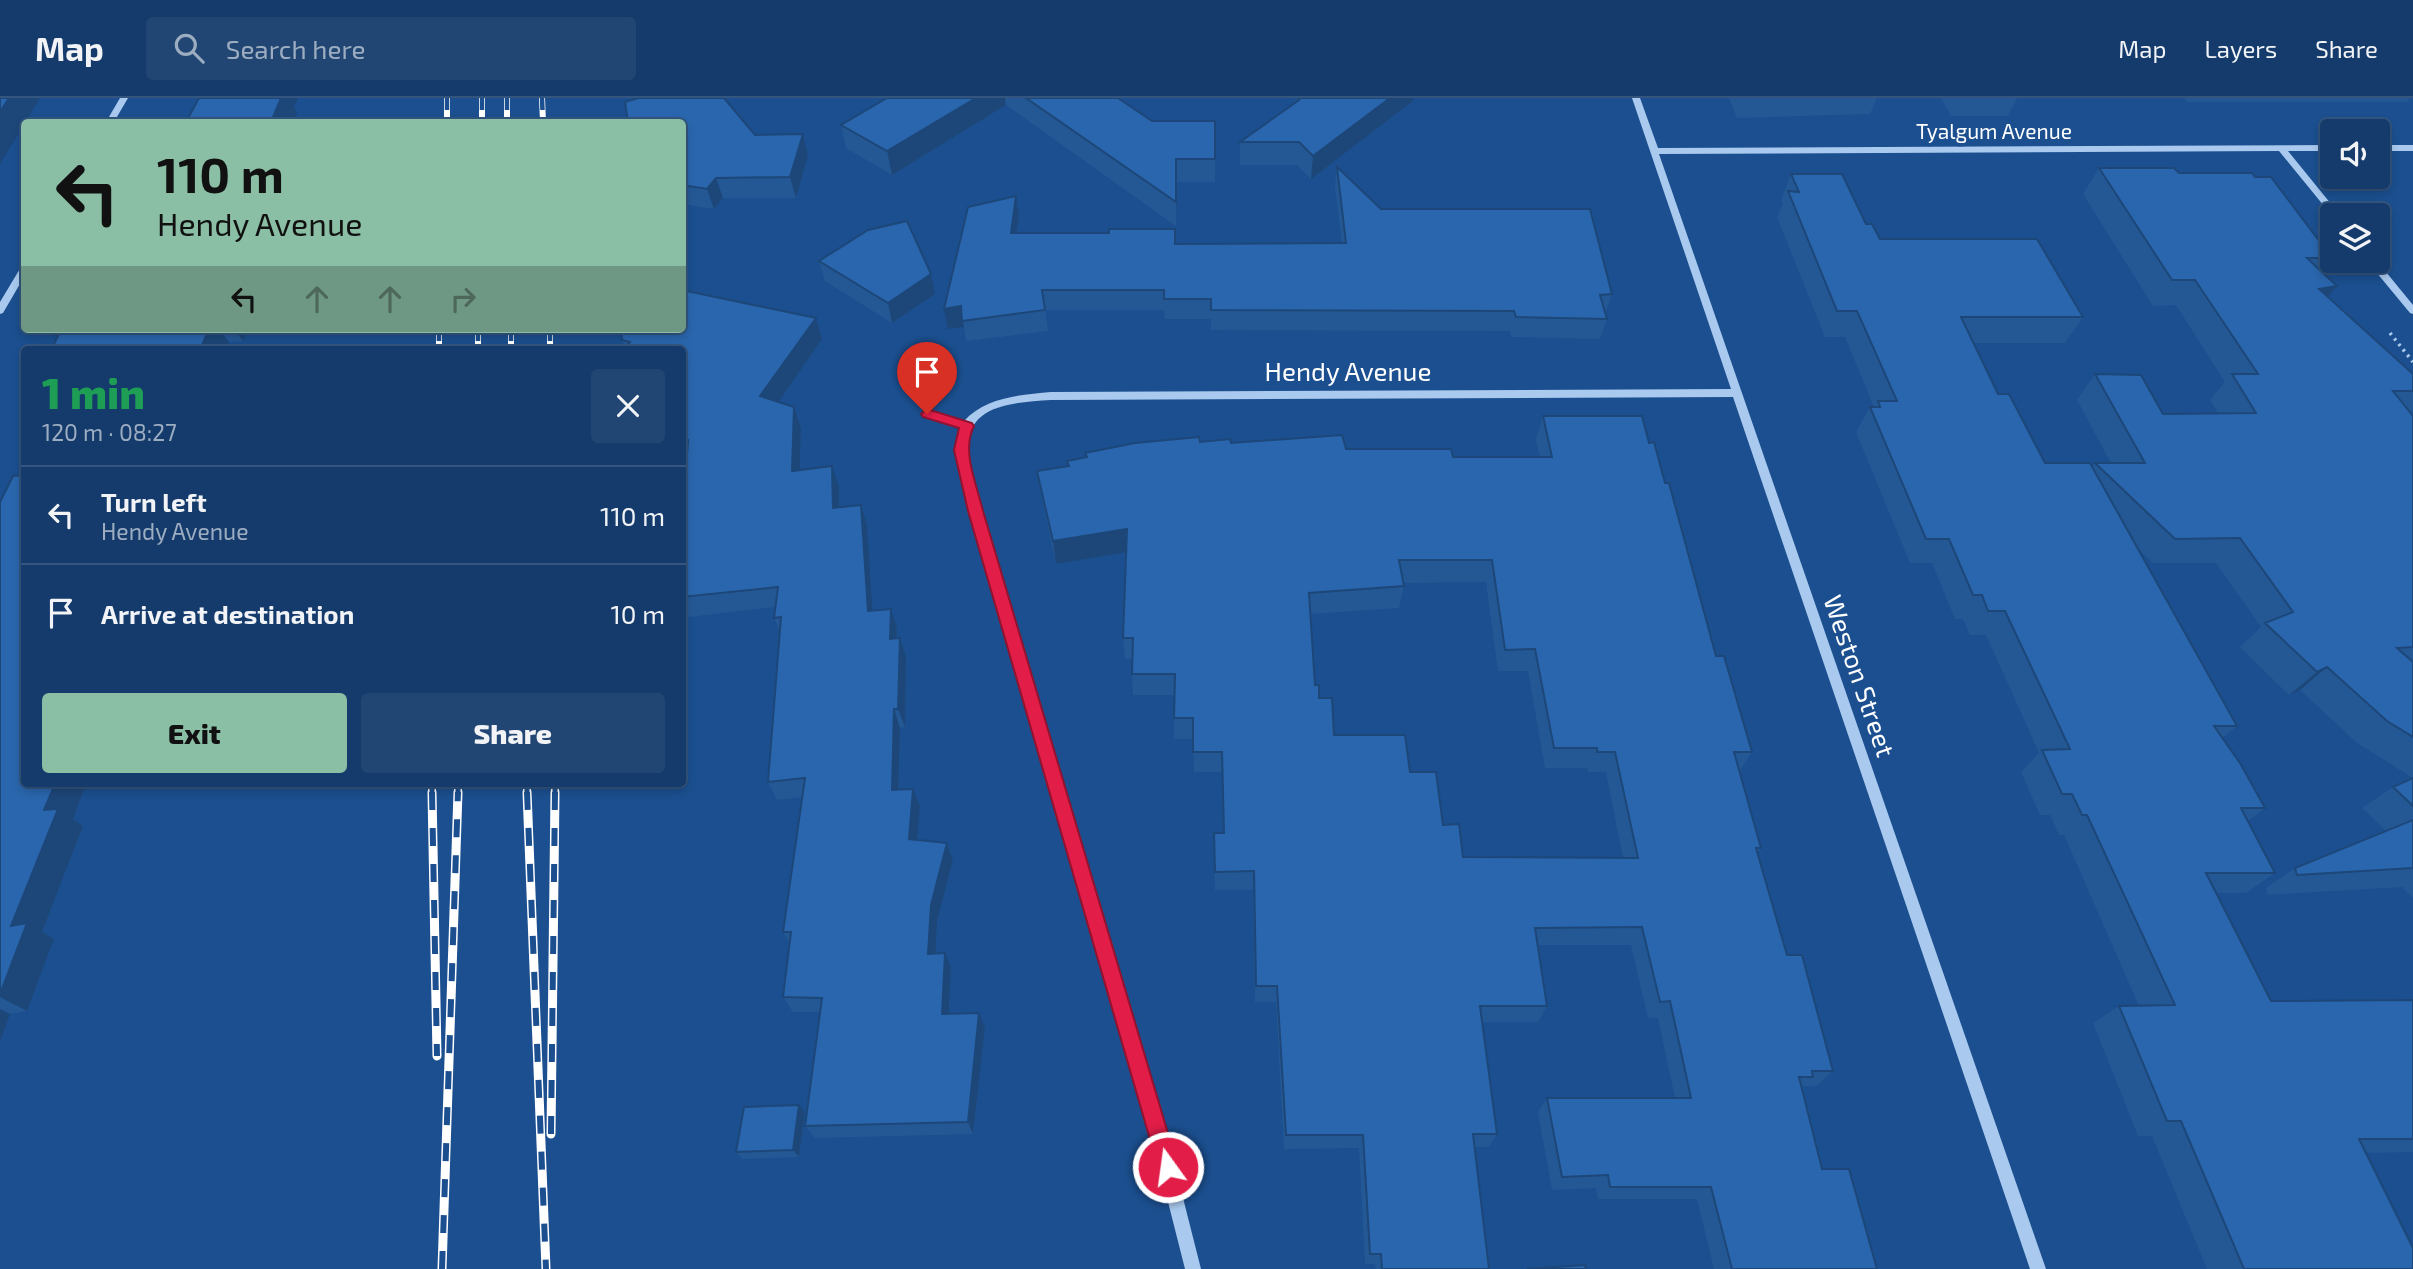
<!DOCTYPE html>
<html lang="en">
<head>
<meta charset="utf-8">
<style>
  body { margin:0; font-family:"Exo 2",sans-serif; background:#214673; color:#f1f3f6; height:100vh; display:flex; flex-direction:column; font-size:26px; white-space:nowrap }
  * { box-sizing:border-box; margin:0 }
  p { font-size:23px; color:#9dadc1 }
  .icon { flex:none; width:38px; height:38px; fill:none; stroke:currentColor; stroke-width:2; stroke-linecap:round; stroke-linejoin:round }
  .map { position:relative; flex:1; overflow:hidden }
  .sheet { position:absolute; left:21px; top:248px; width:665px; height:441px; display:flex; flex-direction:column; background:#143b6b; border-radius:7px; box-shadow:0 4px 10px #0003,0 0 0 2px #33557e }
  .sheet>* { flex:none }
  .top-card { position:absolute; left:21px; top:21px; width:665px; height:214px; border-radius:7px; box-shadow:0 4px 10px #0003,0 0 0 2px #33557e; background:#8abfa5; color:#111; overflow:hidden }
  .buttons { position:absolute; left:2320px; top:21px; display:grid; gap:14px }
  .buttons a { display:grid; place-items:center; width:70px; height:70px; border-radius:7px; background:#143b6b; box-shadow:0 4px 10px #0003,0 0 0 2px #33557e; font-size:35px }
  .pin { position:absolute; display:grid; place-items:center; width:60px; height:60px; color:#fff; margin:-72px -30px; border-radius:50% 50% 50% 0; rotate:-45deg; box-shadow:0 0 7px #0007 }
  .pin .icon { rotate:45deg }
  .me { position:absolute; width:77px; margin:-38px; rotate:346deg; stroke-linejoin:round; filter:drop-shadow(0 0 5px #0008) }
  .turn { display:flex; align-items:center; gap:24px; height:147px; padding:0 21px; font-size:32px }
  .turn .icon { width:91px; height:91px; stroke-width:2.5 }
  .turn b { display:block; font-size:49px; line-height:60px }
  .lanes { display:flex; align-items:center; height:66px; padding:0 21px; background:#0003; justify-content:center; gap:35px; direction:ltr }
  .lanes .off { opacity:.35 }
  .round { display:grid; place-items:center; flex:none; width:74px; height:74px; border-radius:7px; background:#214673 }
  .summary { display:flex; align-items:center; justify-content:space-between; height:119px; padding:0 21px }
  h1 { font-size:42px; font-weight:800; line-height:52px; color:#1e9e55 }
  .button { display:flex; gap:14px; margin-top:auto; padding:14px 21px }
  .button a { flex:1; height:80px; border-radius:7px; background:#8abfa5; color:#111; font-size:28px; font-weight:800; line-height:80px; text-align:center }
  .button a+a { background:#214673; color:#f1f3f6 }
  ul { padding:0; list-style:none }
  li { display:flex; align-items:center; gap:21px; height:98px; padding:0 21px; border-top:2px solid #33557e }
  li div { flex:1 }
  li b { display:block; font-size:26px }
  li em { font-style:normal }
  header { display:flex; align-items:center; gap:42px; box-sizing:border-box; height:98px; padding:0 35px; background:#143b6b; border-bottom:2px solid #33557e }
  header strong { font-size:33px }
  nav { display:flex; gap:38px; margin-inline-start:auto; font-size:24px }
  .search { width:490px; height:63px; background:#214673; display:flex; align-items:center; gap:18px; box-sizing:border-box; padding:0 24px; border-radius:7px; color:#9dadc1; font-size:26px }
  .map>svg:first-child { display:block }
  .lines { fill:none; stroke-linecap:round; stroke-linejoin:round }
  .path { stroke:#a9c9ee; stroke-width:3.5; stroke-dasharray:2.5 4.5; stroke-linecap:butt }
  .minor { fill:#a9c9ee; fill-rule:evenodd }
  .rail-far2-casing { stroke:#fff; stroke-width:6 }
  .rail-far1-casing { stroke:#fff; stroke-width:8 }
  .rail-casing { stroke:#fff; stroke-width:9 }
  .rail-far2 { stroke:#1b4f8f; stroke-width:4.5; stroke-dasharray:12; stroke-linecap:butt }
  .rail-far1 { stroke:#1b4f8f; stroke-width:5; stroke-dasharray:15; stroke-linecap:butt }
  .rail { stroke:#1b4f8f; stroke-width:6; stroke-dasharray:18; stroke-linecap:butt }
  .wall { fill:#245895; fill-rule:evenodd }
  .shaded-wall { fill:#1d4779 }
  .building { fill:#2a66ad; stroke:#1d4779; stroke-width:2; fill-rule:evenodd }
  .route { fill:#e11d48; stroke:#92132f; stroke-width:2 }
  .labels { text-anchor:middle; stroke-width:7; stroke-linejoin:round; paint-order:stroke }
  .far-street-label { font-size:21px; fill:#fff; stroke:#1b4f8f }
  .street-label { font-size:26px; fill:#fff; stroke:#1b4f8f }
</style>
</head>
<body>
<header>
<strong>Map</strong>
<div class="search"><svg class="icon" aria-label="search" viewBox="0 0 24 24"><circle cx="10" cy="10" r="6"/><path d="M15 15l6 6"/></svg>Search here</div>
<nav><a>Map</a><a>Layers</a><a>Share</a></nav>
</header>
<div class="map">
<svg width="2413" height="1171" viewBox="0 0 2413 1171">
  <rect width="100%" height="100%" fill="#1b4f8f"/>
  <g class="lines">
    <!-- path -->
    <path class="path" d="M 2333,163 L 2343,176
      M 2390,235 L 2413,264"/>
    <!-- minor -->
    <path class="minor" d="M 120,0 L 128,0 L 114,24 L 106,24 Z
      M 1632,0 L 1640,0 L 1658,50 L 2333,47 L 2333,53 L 2288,53 L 2340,117 L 2333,117 L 2333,119 L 2279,53 L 1659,56 L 2046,1171 L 2030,1171 L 1733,299 L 1051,302 C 1005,305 960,308 968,366 L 1163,1021 L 1201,1171 L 1185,1171 L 1147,1021 L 961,385 C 957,367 952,348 960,330 L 923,319 L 922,316 L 927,312 L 964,323 C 986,299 1020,297 1051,294 L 1731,291 Z
      M 2378,47 L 2413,47 L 2413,53 L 2378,53 Z
      M 2367,163 L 2377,163 L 2413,207 L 2413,216 L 2410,215 Z
      M 24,168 L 24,179 L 3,215 L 0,216 L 0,204 L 21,169 Z"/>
    <defs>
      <path id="rail-far2" d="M 447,0 L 447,24
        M 482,0 L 482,24
        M 507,0 L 507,24
        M 542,0 L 543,24
        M 439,231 L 439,252
        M 478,231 L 478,252
        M 511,231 L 511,252
        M 550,231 L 550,252"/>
      <path id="rail-far1" d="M 432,686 L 432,695
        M 527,686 L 527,695
        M 458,695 L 458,686
        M 555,695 L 555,686"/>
      <path id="rail" d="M 432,694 L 437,958
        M 527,694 L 546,1171
        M 551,1036 L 555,694
        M 442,1171 L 458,694"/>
    </defs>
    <!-- rail-far2 casing -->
    <use href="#rail-far2" class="rail-far2-casing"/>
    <!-- rail-far1 casing -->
    <use href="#rail-far1" class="rail-far1-casing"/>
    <!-- rail casing -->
    <use href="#rail" class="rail-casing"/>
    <!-- rail-far2 -->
    <use href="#rail-far2" class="rail-far2"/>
    <!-- rail-far1 -->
    <use href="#rail-far1" class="rail-far1"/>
    <!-- rail -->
    <use href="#rail" class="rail"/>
  </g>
  <!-- wall -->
  <path class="wall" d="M 887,0 L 1118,0 L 1152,23 L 1215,23 L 1215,84 L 1177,84 L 1176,128 L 1006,7 L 892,77 L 846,50 L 841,27 Z
    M 1729,0 L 1877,0 L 1870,16 L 1737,20 Z
    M 1941,0 L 2017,0 L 2008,18 L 1951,18 Z
    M 2184,0 L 2410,0 L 2407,4 L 2187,4 Z
    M 1413,3 L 1311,81 L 1297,67 L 1240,67 L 1240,44 Z
    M 682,24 L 755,37 L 803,36 L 808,57 L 796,100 L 723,100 L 714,111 L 682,106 Z
    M 1337,69 L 1381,111 L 1612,196 L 1605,216 L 1607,221 L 1600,241 L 1511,239 L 1510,233 L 1211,232 L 1211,221 L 1165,221 L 1164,212 L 1045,212 L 1048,233 L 966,243 L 964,229 L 948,231 L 1016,98 L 1019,118 L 1016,135 L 1176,146 L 1342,145 L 1335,89 Z
    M 2099,70 L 2255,79 L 2332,160 L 2321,173 L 2337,188 L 2328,199 L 2413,276 L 2413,311 L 2410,314 L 2413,318 L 2413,680 L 2357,645 L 2300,592 L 2289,597 L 2240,549 L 2261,529 L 2216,465 L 2153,465 L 2137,450 L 2237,628 L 2222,640 L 2265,710 L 2248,723 L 2275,775 L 2246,795 L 2216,795 L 2271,903 L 2413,902 L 2413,1054 L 2366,1055 L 2413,1171 L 2207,1171 L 2152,1038 L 2138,1038 L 2093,925 L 2119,908 L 2139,908 L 2064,737 L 2059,737 L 2050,717 L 2040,717 L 2021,674 L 2039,655 L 1986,537 L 1970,537 L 1963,521 L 1955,521 L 1932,465 L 1910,465 L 1856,334 L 1870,309 L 1874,309 L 1845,239 L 1825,239 L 1777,119 L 1783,106 L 1781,102 L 1791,76 L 1866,126 L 1880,141 L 2083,219 L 2065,245 L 1973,245 L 1998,296 L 2045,365 L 2092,369 L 2095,365 L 2111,365 L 2077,302 L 2095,276 L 2163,316 L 2218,315 L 2210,302 L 2225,284 L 2176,207 L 2153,208 L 2083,96 Z
    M 682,160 L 687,193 L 816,220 L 822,241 L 778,304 L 794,309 L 801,330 L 800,372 L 839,389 L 840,410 L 861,407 L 867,427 L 873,512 L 897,530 L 897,540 L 900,540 L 906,559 L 905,629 L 900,630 L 899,692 L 920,708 L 917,742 L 947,745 L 953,762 L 937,823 L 936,856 L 951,870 L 949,916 L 979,915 L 985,929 L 973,1036 L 815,1040 L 805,1028 L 820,914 L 793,914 L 783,899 L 790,845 L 783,834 L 802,699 L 777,702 L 768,684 L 780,533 L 774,520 L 776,509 L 688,519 L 682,508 L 682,433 L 687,362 L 682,361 L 682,252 L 625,252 L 625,250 L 622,242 L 682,231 Z
    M 819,163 L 935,196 L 892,225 L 825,183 Z
    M 58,231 L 248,231 L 243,243 L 229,244 L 57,239 L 55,237 Z
    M 1543,318 L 1649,345 L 1665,385 L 1716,558 L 1752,654 L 1740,673 L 1761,750 L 1757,754 L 1787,857 L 1833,973 L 1816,988 L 1802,988 L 1822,1071 L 1877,1171 L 1714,1171 L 1697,1101 L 1598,1101 L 1596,1090 L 1552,1092 L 1538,1014 L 1547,1000 L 1675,1000 L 1658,920 L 1648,920 L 1631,847 L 1538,847 L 1547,908 L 1538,924 L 1482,924 L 1497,1036 L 1489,1049 L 1474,1049 L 1489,1171 L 1376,1171 L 1375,1166 L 1365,1166 L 1359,1050 L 1284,1051 L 1276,904 L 1255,904 L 1253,792 L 1215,792 L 1214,735 L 1223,735 L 1222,674 L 1194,674 L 1193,641 L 1174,641 L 1174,597 L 1133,597 L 1132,576 L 1132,561 L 1125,561 L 1123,540 L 1126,454 L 1056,466 L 1041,396 L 1037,373 L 1068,368 L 1067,363 L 1086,360 L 1085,355 L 1200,344 L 1346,351 L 1453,359 L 1540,359 L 1536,341 ZM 1486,484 L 1498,573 L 1528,573 L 1545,670 L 1587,670 L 1588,674 L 1606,674 L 1623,760 L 1463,759 L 1410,674 L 1334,637 L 1315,587 L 1310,516 L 1399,510 L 1404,488 L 1403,485 Z
    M 0,404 L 24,686 L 86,686 L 73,721 L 83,728 L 42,834 L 54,841 L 27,913 L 10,916 L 0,944 Z
    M 2413,680 L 2413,800 L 2402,789 L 2267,797 L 2266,790 L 2295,770 L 2386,733 L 2362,710 L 2393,689 Z
    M 805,1014 L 799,1059 L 743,1061 L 736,1054 Z"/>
  <!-- shaded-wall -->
  <path class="shaded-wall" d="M 9,0 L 40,0 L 0,66 L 0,14 Z
    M 281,0 L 298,0 L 294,9 L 297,15 L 293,24 L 271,24 Z
    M 976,0 L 1005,0 L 1006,7 L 892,77 L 887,53 Z
    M 1390,0 L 1413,0 L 1413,3 L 1311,81 L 1313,58 Z
    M 803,36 L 808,57 L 796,100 L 790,79 Z
    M 1176,61 L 1177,84 L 1176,128 Z
    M 716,80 L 723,100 L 714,111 L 707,91 Z
    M 1016,98 L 1019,118 L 1013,155 L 1011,135 Z
    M 682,160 L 690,213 L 682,194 Z
    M 931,176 L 935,196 L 892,225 L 888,205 Z
    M 2337,188 L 2315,214 L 2319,191 Z
    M 961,208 L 964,229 L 948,231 L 944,211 Z
    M 816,220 L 822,241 L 768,319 L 760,298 Z
    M 209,231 L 219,231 L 229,244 L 225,252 L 200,252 Z
    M 234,231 L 248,231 L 243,243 Z
    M 794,309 L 801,330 L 799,394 L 792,373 Z
    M 832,368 L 839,389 L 840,431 L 833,410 Z
    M 861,407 L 867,427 L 874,532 L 868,513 Z
    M 1127,431 L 1128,454 L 1056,466 L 1053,443 Z
    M 891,511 L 897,530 L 896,560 L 890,541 Z
    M 900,540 L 906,559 L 905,629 L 898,611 Z
    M 2327,569 L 2300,592 L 2289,597 L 2317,574 Z
    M 894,611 L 900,630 L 898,709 L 892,692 Z
    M 55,686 L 86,686 L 73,721 L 83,728 L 42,834 L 54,841 L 27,913 L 0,899 L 0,896 L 11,828 L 44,712 Z
    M 913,691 L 920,708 L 916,758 L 909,741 Z
    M 947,745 L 953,762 L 937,823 L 935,871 L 928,856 L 931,807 Z
    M 945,855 L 951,870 L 948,930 L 942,916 Z
    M 0,911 L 10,916 L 0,944 Z
    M 979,915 L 985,929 L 973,1036 L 968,1024 Z
    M 799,1007 L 805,1014 L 799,1059 L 793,1052 Z"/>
  <!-- building -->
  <path class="building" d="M 0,0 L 9,0 L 0,14 Z
    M 199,0 L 281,0 L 271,24 L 186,24 Z
    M 638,0 L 724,0 L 755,37 L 803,36 L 790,79 L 716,80 L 707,91 L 682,87 L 682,24 L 628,24 L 625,4 Z
    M 887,0 L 976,0 L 887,53 L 841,27 Z
    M 1026,0 L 1118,0 L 1152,23 L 1215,23 L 1215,61 L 1176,61 L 1176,104 Z
    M 1300,0 L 1390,0 L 1313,58 L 1299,44 L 1240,44 L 1299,2 Z
    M 1337,69 L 1381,111 L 1590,111 L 1612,196 L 1600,197 L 1607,221 L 1516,219 L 1514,213 L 1211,212 L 1211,201 L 1164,201 L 1164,192 L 1042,192 L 1045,212 L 962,223 L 961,208 L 944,211 L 968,109 L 1016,98 L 1011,135 L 1109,135 L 1109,131 L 1175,131 L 1175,146 L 1346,145 Z
    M 2099,70 L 2174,70 L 2179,75 L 2252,75 L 2255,79 L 2271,79 L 2332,160 L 2307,160 L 2337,188 L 2319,191 L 2413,276 L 2413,293 L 2393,293 L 2413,318 L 2413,549 L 2397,550 L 2413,564 L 2413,639 L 2387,623 L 2327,569 L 2317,574 L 2265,525 L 2293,514 L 2240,440 L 2175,441 L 2095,365 L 2145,365 L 2095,276 L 2141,277 L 2163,316 L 2256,315 L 2232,276 L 2258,276 L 2195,182 L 2172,182 Z
    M 1791,76 L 1842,76 L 1866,126 L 1872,126 L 1880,141 L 2037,141 L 2083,219 L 1961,219 L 1998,296 L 2009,296 L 2045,365 L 2090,365 L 2237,628 L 2214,628 L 2240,665 L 2265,710 L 2241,710 L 2275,775 L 2206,775 L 2271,903 L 2413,902 L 2413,1041 L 2359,1041 L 2413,1150 L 2413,1171 L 2244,1171 L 2181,1023 L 2167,1023 L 2119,908 L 2175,907 L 2087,717 L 2082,717 L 2072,696 L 2062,696 L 2042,652 L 2070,651 L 2005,513 L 1988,513 L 1982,497 L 1973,497 L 1949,441 L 1926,441 L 1870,309 L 1880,309 L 1878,303 L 1897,303 L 1857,213 L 1837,213 L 1788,93 L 1799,94 Z
    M 907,123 L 931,176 L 888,205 L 819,163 L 868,132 Z
    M 682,192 L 816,220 L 760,298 L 794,309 L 792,373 L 832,368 L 833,410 L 861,407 L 868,513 L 891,511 L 890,541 L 900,540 L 898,611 L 894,611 L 892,692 L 913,691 L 909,741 L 947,745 L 931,807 L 928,856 L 945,855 L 942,916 L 979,915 L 968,1024 L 805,1028 L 822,900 L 783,899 L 791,834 L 783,834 L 805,680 L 768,684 L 781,519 L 774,520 L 778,489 L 682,499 L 682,433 L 688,342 L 682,342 L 682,252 L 629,252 L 624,251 L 630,244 L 622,242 L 621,231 L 682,231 Z
    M 58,231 L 209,231 L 200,252 L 51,252 L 59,236 L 55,237 Z
    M 1543,318 L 1642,318 L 1649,345 L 1654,344 L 1665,385 L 1669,385 L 1716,558 L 1724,558 L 1752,654 L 1734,654 L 1761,750 L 1756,750 L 1787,857 L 1802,857 L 1833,973 L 1812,973 L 1813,979 L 1799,979 L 1822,1071 L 1849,1071 L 1877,1171 L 1732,1171 L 1711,1089 L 1610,1089 L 1608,1077 L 1562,1079 L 1547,1000 L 1691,1000 L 1670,903 L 1660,904 L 1642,829 L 1535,830 L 1547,908 L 1480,908 L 1497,1036 L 1473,1036 L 1489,1171 L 1382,1171 L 1381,1156 L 1370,1156 L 1363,1037 L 1286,1037 L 1277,888 L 1256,888 L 1254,773 L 1215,774 L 1214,735 L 1224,735 L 1222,654 L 1193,654 L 1193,620 L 1174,620 L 1175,576 L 1132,576 L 1133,540 L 1123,540 L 1127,431 L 1053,443 L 1037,373 L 1069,368 L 1067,363 L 1087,359 L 1085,355 L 1135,345 L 1199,339 L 1200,344 L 1230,341 L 1231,345 L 1342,337 L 1346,351 L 1451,351 L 1453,359 L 1552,359 ZM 1399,462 L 1492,462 L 1505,552 L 1535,551 L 1554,650 L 1597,650 L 1597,654 L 1615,654 L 1638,760 L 1463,759 L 1459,726 L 1443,727 L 1436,674 L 1410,674 L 1405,637 L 1334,637 L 1332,600 L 1319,600 L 1319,587 L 1315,587 L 1309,495 L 1404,488 Z
    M 24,377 L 24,686 L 55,686 L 44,712 L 58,711 L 11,828 L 27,825 L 0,896 L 0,404 L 13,378 Z
    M 2413,680 L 2413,708 L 2393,689 Z
    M 2413,722 L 2413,770 L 2297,777 L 2295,770 Z
    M 799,1007 L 793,1052 L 736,1054 L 744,1009 Z
    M 1585,1167 L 1586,1171 L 1527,1171 Z"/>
  <!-- route -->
  <path class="route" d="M 927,311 L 972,325 L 974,328 C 961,353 977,387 983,413 L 1178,1069 L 1175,1076 L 1168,1079 L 1161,1076 L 1158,1069 L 968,413 L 954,352 L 959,330 L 923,319 L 921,316 Z"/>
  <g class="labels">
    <!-- far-street labels -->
    <g class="far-street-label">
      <text x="1994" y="41">Tyalgum Avenue</text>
    </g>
    <!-- street labels -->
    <g class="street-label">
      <text x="1348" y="283">Hendy Avenue</text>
      <text transform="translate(1859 578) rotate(71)" y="9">Weston Street</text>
    </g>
  </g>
</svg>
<div class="buttons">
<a><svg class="icon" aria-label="sound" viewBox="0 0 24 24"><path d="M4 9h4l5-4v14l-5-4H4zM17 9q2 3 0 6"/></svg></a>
<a><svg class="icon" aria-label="layers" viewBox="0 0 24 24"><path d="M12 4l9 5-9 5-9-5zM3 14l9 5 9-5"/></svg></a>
</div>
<div class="pin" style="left:927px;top:316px;background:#d93025"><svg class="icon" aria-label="arrive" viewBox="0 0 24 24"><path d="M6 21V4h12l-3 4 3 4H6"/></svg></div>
<svg class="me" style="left:1168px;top:1069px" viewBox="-20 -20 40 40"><circle r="17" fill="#e11d48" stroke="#fff" stroke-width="3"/><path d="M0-11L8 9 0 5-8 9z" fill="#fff"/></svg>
<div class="top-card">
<div class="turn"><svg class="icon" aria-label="left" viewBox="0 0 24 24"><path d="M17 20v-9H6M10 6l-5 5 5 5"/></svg><div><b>110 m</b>Hendy Avenue</div></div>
<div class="lanes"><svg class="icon" aria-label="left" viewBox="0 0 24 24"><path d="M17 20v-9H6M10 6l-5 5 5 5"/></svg><svg class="icon off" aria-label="ahead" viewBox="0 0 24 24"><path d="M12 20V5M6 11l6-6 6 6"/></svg><svg class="icon off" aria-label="ahead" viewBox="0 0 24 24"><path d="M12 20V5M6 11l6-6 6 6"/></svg><svg class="icon off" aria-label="right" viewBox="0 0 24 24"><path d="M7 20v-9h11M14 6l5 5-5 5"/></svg></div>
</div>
<section class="sheet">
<div class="summary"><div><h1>1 min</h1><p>120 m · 08:27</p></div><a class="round"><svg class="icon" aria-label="close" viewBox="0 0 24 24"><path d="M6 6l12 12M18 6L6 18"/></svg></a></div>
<ul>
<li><svg class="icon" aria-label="left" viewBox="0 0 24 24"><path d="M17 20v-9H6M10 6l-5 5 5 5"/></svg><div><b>Turn left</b><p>Hendy Avenue</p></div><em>110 m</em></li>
<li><svg class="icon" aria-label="arrive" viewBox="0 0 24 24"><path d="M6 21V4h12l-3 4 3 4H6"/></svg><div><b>Arrive at destination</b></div><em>10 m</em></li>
</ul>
<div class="button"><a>Exit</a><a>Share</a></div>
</section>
</div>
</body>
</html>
